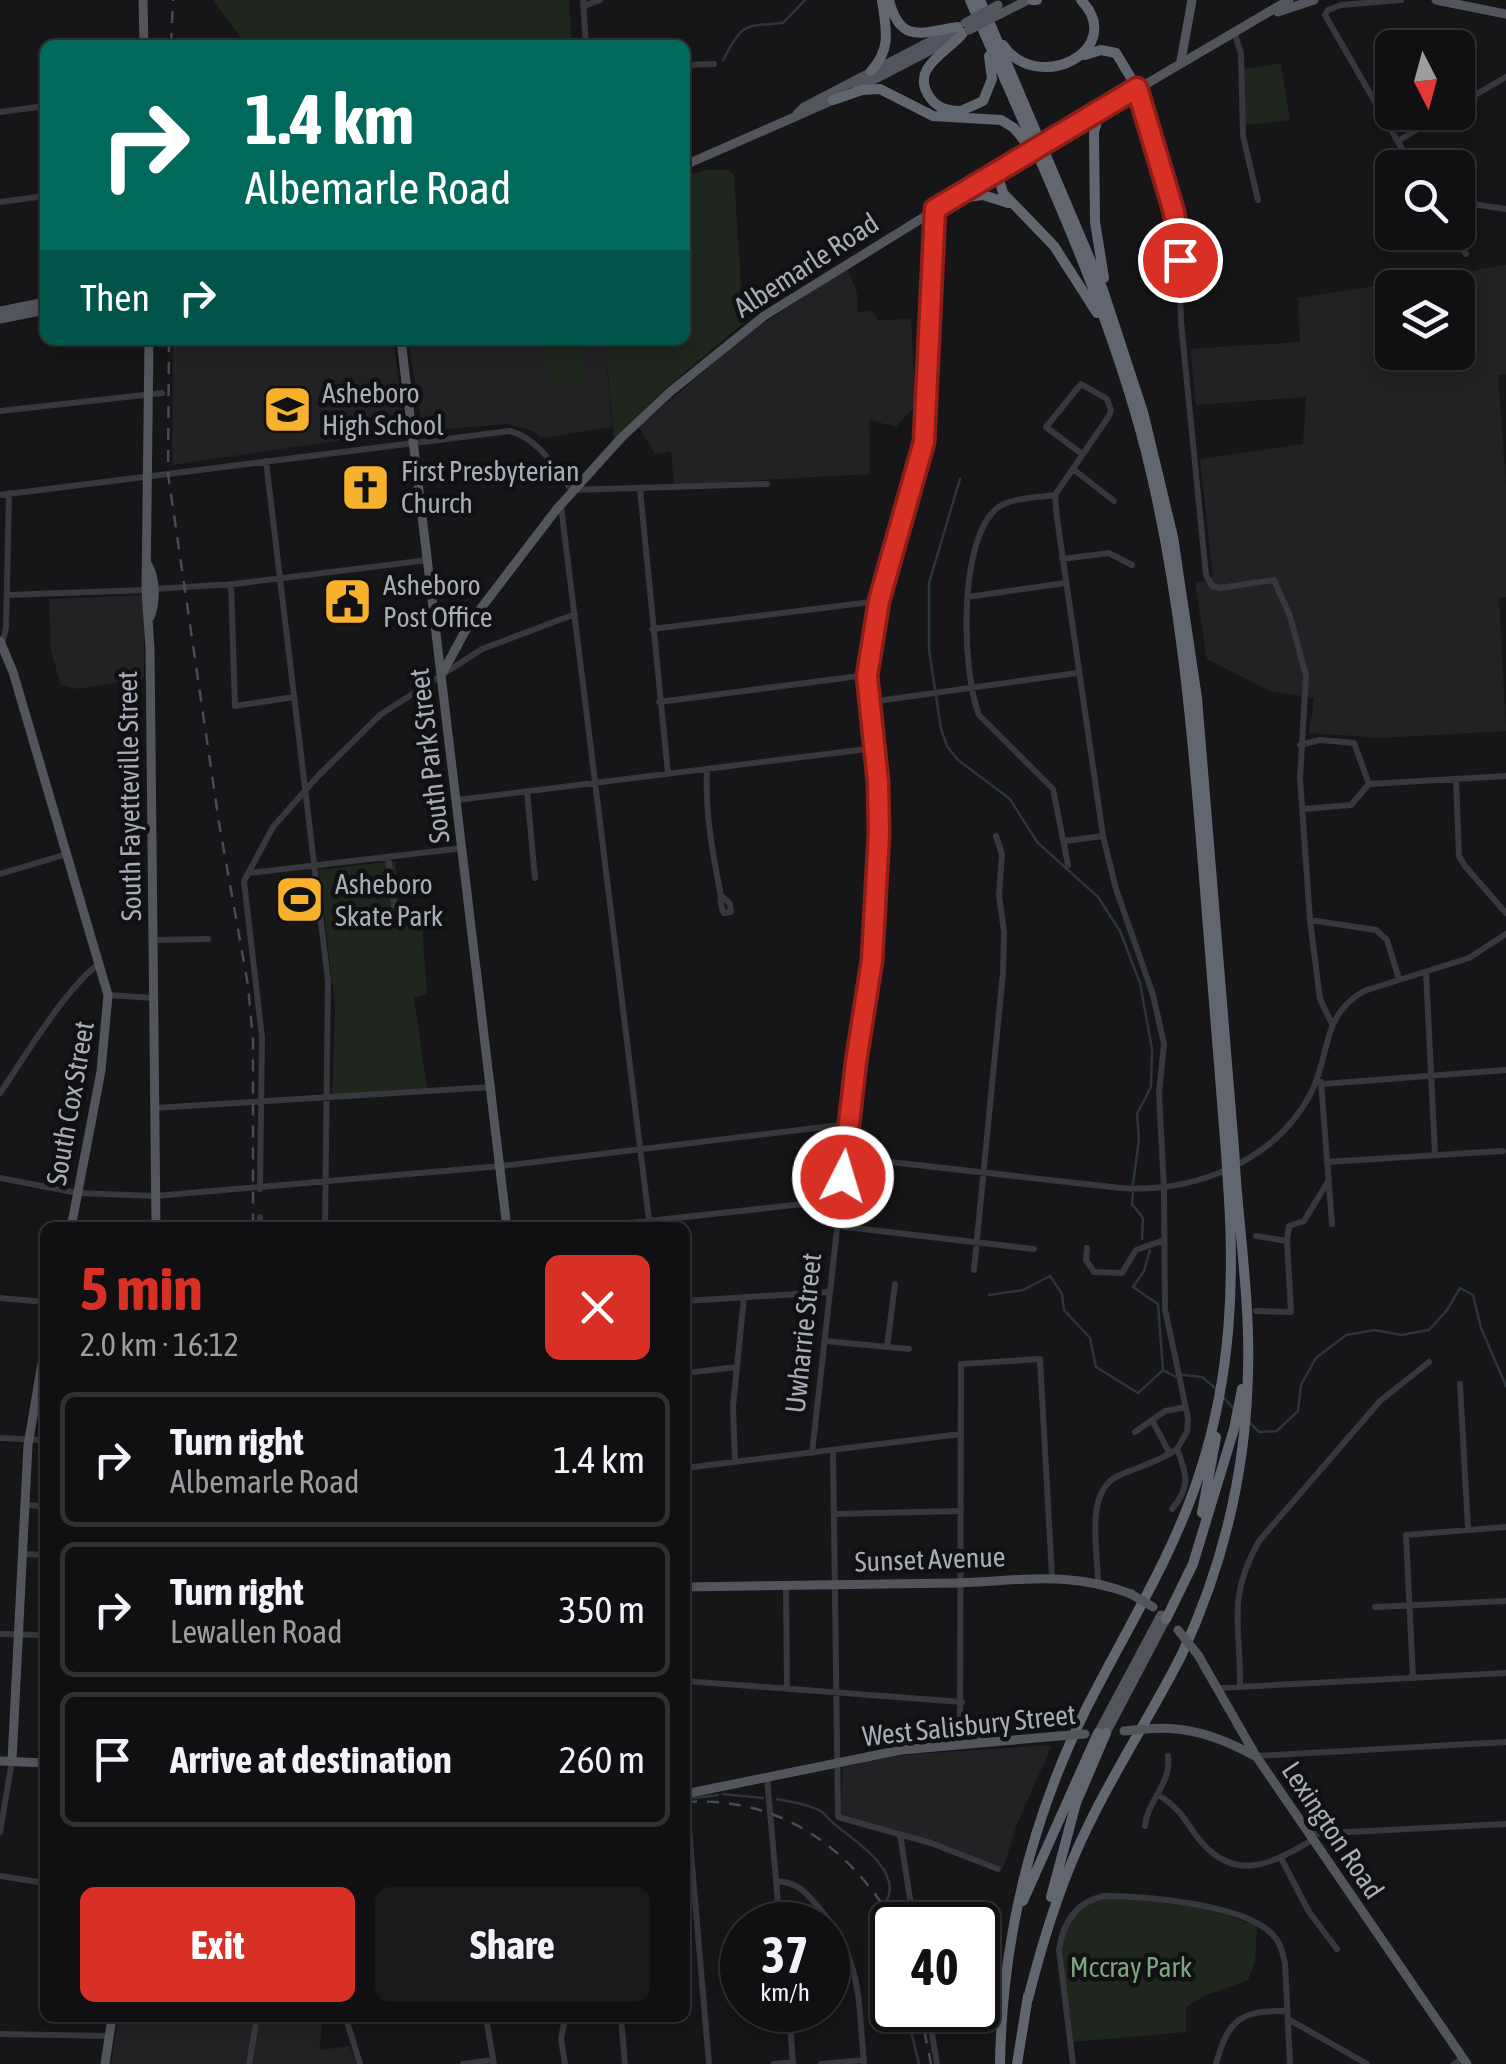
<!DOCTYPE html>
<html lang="en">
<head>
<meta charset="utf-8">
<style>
  body { margin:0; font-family:"Asap Condensed",sans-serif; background:#19191b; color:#f1f3f6; height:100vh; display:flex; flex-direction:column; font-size:38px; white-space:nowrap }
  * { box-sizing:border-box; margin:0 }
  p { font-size:32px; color:#9c9d9f }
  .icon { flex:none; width:55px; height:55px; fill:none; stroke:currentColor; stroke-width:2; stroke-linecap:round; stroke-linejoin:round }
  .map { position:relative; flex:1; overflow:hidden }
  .panel { position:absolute; left:40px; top:1222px; width:650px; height:800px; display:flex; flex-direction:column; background:#101012; border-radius:15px; box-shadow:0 5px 15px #0003,0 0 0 2px #303032 }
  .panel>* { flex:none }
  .hud { position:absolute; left:40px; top:40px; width:650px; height:305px; border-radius:15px; box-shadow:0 5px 15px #0003,0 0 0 2px #303032; background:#00695c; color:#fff; overflow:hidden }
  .needle { width:65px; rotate:174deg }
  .controls { position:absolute; left:1375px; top:30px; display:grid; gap:20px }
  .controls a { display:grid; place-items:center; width:100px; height:100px; border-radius:15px; background:#101012; box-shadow:0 5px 15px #0003,0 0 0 2px #303032; font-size:50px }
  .speed { position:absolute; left:720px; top:1902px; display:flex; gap:20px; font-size:50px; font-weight:700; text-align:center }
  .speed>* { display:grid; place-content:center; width:130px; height:130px; border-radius:50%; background:#101012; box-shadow:0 5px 15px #0003,0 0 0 2px #303032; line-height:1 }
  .speed small { font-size:25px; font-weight:400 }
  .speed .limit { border:5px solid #111; border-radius:15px; background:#fff; color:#111 }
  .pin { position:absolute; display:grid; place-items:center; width:85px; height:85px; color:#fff; margin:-42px; border:5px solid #fff; border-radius:50%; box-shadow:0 2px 10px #0007 }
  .me { position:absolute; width:110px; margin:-55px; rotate:5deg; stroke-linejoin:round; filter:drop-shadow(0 0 8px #0008) }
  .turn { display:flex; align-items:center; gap:35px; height:210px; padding:0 40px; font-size:45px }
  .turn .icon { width:130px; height:130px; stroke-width:2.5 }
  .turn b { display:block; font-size:70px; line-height:85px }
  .then { display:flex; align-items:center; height:95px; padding:0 40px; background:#0003; gap:20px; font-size:38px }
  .round { display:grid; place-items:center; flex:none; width:105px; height:105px; border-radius:15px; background:#19191b }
  .summary { display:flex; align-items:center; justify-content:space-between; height:170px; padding:0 40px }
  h1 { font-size:60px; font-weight:700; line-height:75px; color:#d93025 }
  .button { display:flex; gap:20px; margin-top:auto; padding:20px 40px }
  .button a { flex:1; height:115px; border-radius:15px; background:#d93025; color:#fff; font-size:40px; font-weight:700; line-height:115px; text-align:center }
  .button a+a { background:#19191b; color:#f1f3f6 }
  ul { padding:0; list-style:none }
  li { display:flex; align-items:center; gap:30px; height:135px; margin:0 20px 15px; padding:0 20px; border:5px solid #303032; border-radius:15px }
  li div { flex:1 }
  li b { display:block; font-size:38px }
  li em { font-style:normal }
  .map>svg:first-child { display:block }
  .built { fill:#222225; fill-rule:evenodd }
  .green { fill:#1e261e }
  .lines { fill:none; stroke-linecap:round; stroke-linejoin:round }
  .stream { stroke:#2b353c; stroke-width:2.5 }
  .minor { stroke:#37383d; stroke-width:6 }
  .major { stroke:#52555c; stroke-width:9 }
  .highway { stroke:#62666e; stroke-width:10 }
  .rail { stroke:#494c52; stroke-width:2.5; stroke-dasharray:12 10; stroke-linecap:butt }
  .major-bridge { stroke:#52555c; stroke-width:9 }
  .highway-bridge { stroke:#62666e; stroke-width:10 }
  .route-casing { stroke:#8d1f18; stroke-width:25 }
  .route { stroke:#d93025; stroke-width:18 }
  .labels { text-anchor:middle; stroke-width:9; stroke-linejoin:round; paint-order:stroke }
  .street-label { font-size:28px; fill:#a7adb8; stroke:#111113 }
  .poi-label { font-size:28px; fill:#a7adb8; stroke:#111113; text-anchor:start }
  .park-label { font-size:28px; fill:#7da47f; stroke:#111113 }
</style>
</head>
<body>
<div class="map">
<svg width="1506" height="2064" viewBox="0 0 1506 2064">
  <rect width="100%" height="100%" fill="#161618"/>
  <!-- built -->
  <path class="built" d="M 1506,265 L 1506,374 L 1498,375 L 1506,485 L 1506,597 L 1499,598 L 1506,731 L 1382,738 L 1309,733 L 1314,698 L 1270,691 L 1207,659 L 1195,584 L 1213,577 L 1200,459 L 1303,444 L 1306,397 L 1196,405 L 1190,349 L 1300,342 L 1298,298 ZM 1392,288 L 1458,288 L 1458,352 L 1392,352 Z
    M 847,268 L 857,293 L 858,312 L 872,311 L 878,320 L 911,319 L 916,405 L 896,427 L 869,420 L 870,474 L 674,485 L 671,452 L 655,454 L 639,427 L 746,335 Z
    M 173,340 L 393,340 L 405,431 L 172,465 Z
    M 408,340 L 605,340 L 612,427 L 541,438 L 533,431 L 507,424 L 423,431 Z
    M 144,595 L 144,678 L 77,689 L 61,685 L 51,651 L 49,599 Z
    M 1052,1745 L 1018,1822 L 1003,1868 L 905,1832 L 840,1817 L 843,1767 L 900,1755 Z
    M 118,2018 L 323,2018 L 319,2050 L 350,2046 L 356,2064 L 111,2064 Z"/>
  <!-- green -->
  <path class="green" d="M 213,0 L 569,0 L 572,45 L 246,45 Z
    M 1281,63 L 1290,120 L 1246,125 L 1240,70 Z
    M 707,170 L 726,170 L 734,174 L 742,303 L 747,320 L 664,390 L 614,439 L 605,340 L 685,340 L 685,175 Z
    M 544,340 L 581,340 L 586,383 L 549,387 Z
    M 395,861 L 401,924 L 422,925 L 427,994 L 414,998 L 427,1089 L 332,1096 L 335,1007 L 319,870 Z
    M 310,875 L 316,922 L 290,925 L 285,879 Z
    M 1122,1897 L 1207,1908 L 1257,1926 L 1255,1962 L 1248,1980 L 1204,1996 L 1186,2007 L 1186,2032 L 1073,2042 C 1068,2006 1044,1919 1090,1901 C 1099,1898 1112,1898 1122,1897 Z"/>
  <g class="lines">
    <!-- stream -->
    <path class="stream" d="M 723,60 C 744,21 743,27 783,23 L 805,0
      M 960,479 L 929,583 L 929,650 L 941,729 L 947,746 L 958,760 L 1010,799 L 1037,842 L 1098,897 L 1120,931 L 1140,983 L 1152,1049 L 1151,1087 L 1137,1114 L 1139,1140 L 1133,1184
      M 1133,1193 L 1132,1204 L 1143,1218 L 1142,1239
      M 1150,1250 L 1144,1271 L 1133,1287 L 1158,1304 L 1163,1370
      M 989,1295 L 1023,1290 L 1050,1276 L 1062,1294 L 1064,1310 L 1090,1338 L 1096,1367 L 1138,1393 L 1163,1370 L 1176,1377
      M 1183,1375 L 1202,1377 L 1215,1388
      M 1224,1398 L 1235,1410
      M 1249,1422 L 1259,1432 L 1277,1431 L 1298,1411 L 1301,1385 L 1316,1358 L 1346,1335 L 1375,1330 L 1401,1335 L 1429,1330 L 1447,1310 L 1460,1288 L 1473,1295 L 1481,1328 L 1506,1386
      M 723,1794 L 763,1798
      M 693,1798 L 718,1795
      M 777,1799 C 790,1802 810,1804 822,1812 C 826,1815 829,1820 833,1823 C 852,1839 902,1869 887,1900
      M 879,1905 L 892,1940
      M 906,2010 L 919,2064"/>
    <!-- minor -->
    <path class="minor" d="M 583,0 L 586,45
      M 1401,0 L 1341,5 L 1328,10 L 1325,15 L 1413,168
      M 584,6 L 600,0
      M 1234,32 L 1241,53 L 1243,136 L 1258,200
      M 685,65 L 714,64
      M 1138,89 L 1151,128 L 1179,234 L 1181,322 L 1206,575 L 1212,586 L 1220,588 L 1274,580 L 1290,616 L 1306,676 L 1300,778 L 1310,920 L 1320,999 L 1332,1024
      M 1458,105 L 1506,77
      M 0,112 L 45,106
      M 1398,141 L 1446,112
      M 0,202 L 45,196
      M 1458,202 L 1506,209
      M 1451,232 L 1466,254
      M 0,411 L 162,393
      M 1082,454 L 1046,427 L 1081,384 L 1107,399 L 1111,410 L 1109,416 L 1055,495 L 1057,518 L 1103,836 L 1116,889 L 1153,995 L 1164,1044 L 1159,1093 L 1164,1189 L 1165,1309 L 1188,1418 L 1187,1432 L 1177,1449 C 1159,1462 1137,1467 1118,1476 C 1084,1492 1098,1551 1098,1582
      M 266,461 L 328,981 L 325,1228
      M 1073,469 L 1114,501
      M 640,489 L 668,774
      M 0,495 L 510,431 C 539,439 554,467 572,490 L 767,484
      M 1055,495 C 1037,498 1008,497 995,510 C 958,545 962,671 979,715 L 1053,789 L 1068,865
      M 561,506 L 649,1220
      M 1062,559 L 1109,553 L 1132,565
      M 231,584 L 235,706 L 294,697
      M 153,589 L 234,584 L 428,560
      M 7,595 L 146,590
      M 967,597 L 1065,583
      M 652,629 L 879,601
      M 2,644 L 6,628 L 9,493
      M 659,702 L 867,675
      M 870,702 L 1077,673
      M 1300,745 L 1320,740 L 1354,743 L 1369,784
      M 707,769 C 705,811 712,850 720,891 C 722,900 719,905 724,913 L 731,912 L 730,904 L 721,895
      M 1456,779 L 1459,856 L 1465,866 L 1506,913
      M 527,791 L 535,878
      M 457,800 L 875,748
      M 1303,809 L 1351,805 L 1369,784 L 1506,776
      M 1065,841 L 1103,836
      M 388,857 L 395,913
      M 249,873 L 463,848
      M 0,874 L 67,854
      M 1310,920 L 1376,930 L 1387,940 L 1399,979
      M 153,940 L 208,939
      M 1426,972 L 1435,1154
      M 108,995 L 153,998
      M 1321,1082 L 1332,1224
      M 1323,1084 L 1506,1070
      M 0,1093 C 24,1058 67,986 100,963
      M 154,1108 L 492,1087
      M 846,1157 L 1121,1188 C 1195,1193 1277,1161 1312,1091 C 1331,1051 1321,1016 1364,991 L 1469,958 L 1506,934
      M 1327,1162 L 1503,1151
      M 0,1178 L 78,1193 L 155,1196 L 501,1166 L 848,1124
      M 260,1189 L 262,1037 L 244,881 L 273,827 L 318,776 L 380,715 L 482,649 L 575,614
      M 260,1217 L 260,1228
      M 837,1226 L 1034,1249
      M 584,1228 L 841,1200
      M 1256,1236 L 1287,1241
      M 1087,1248 L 1086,1260 L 1094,1272 L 1122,1273 L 1136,1250 L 1164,1240
      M 974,1270 L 1003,972 L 1004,932 L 999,895 L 1002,854 L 996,836
      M 0,1298 L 45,1302
      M 685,1301 L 830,1292
      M 1256,1311 L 1291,1312 L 1287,1241 L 1289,1226 L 1304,1221 L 1329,1180
      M 825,1341 L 909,1349
      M 887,1347 L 895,1284
      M 685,1373 L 737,1367
      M 1460,1384 L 1468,1529
      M 1153,1422 L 1170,1454
      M 1135,1432 L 1165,1411 L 1186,1407
      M 0,1438 L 45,1440
      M 833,1450 L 838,1817 L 931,1843 L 998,1869
      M 812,1453 L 853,1086 L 874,931 L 880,808 L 867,675 L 879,601 L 924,442 L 935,210
      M 735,1462 L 733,1406 L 744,1297
      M 685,1468 L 961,1434
      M 24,1505 L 45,1506
      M 1172,1509 C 1191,1487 1187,1474 1177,1449
      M 835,1514 L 961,1511
      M 22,1554 L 45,1555
      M 786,1586 L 787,1689
      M 1375,1607 L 1506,1601
      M 0,1634 L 45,1635
      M 1413,1678 L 1406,1535 L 1506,1527
      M 685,1681 L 962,1702
      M 1240,1686 C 1241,1625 1226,1600 1259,1541 L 1380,1401 L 1429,1362
      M 1218,1688 L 1506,1673
      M 962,1715 L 984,1743
      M 960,1745 L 961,1364 L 1040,1359 L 1052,1577
      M 1256,1756 L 1506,1742
      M 767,1778 L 780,1925
      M 686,1794 L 709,2064
      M 1158,1795 C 1176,1805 1184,1818 1195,1834 C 1231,1884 1269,1866 1312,1840
      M 1145,1826 C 1147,1801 1172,1783 1168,1756
      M 0,1832 L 12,1761
      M 900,1834 L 914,1925
      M 1309,1834 L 1506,1824
      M 1281,1858 L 1309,1912 L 1337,1949
      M 0,1876 L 45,1883
      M 777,1881 C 800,1883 806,1893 820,1909 C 863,1961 858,2000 864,2064
      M 978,1934 L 996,1934
      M 789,2010 L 793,2064
      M 928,2010 L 937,2064
      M 346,2018 L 360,2064
      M 486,2018 L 494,2064
      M 621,2018 L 625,2064
      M 1288,2019 L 1367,2064
      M 0,2034 L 109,2036
      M 249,2064 L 257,2018
      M 463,2064 L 493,2060
      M 565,2064 L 561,2039 L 565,2018
      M 774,2064 L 793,2062
      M 821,2064 L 864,2060
      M 1073,2064 L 1059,1950 C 1063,1922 1076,1902 1104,1896 C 1145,1896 1243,1904 1272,1934 C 1281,1943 1282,1951 1285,1963 L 1290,2064
      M 1216,2064 C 1228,2020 1240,2010 1287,2011
      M 1454,2064 L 1463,2058"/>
    <!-- major -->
    <path class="major" d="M 143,0 L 144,45
      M 1436,0 L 1506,14
      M 1278,12 L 1314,0
      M 1002,13 L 1028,0
      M 1181,61 L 1192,0
      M 856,89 L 958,36
      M 797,114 L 804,107 L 950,31
      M 1051,140 L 1289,0
      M 685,165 L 838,98
      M 0,311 L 45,302
      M 0,319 L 45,310
      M 149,340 L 146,590 L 150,648 L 156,1228
      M 401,340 L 507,1228
      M 148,565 C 156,579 156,602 150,617
      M 0,641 L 13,672 L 108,995 L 101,1071 L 71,1228
      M 443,672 L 469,624 L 556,510 L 622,437 L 670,392 L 764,316 L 1021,157
      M 685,1587 C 775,1586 865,1585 956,1583 C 1019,1581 1069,1570 1131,1594
      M 1198,1655 L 1256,1756 L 1467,2064
      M 1144,1729 C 1185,1725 1218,1736 1253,1755
      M 1098,1733 L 1161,1615
      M 1106,1733 L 1166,1619
      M 0,1761 L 45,1763
      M 12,1761 L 28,1445 L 45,1346
      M 685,1794 L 901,1750 L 1059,1736
      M 105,2064 L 112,2018"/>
    <!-- highway -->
    <path class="highway" d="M 889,0 C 900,45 923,32 958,27
      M 970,0 C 1034,149 1106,295 1146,452 C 1180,588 1192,726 1203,865 C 1211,961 1219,1057 1226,1152
      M 980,0 L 1103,290 L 1143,412 L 1173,537 L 1197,698 L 1234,1149
      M 1032,0 L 1037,0
      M 963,33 C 949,52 907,68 931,99 C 939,109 949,111 961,111 L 983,101 L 992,79 L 989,56
      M 1003,45 C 1038,96 1128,49 1081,0
      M 1085,55 L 1101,50 L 1116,53 L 1137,88
      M 871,71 C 892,48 886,29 882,0
      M 833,100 L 862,90 L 880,89 L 933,116 L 1001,120 L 1014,128 L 1027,144
      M 1001,169 L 999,179 L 1003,193 L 1054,246 L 1097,313
      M 951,199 L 983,195 L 1008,203
      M 1104,278 L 1095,222 L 1094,132 L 1099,115 L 1109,105
      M 1202,1513 L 1216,1437
      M 1166,1619 L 1193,1564 L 1234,1429 L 1242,1389
      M 1051,1897 L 1076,1803 L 1106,1733
      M 1023,1901 L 1098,1733
      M 1028,1999 C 1043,1939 1061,1880 1089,1824 C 1117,1766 1153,1712 1182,1654 C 1223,1566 1246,1469 1248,1372 C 1250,1309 1241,1244 1236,1181
      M 1000,2064 C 1002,1938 1031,1820 1087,1707 C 1127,1628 1175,1553 1201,1469 C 1231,1375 1235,1281 1228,1184
      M 1017,2064 L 1028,1996"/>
    <!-- rail -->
    <path class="rail" d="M 171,45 L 173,0
      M 169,340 L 168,474 L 219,823 L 248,985 L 253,1041 L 253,1228
      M 685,1802 C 778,1796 850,1846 895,1925
      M 920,2010 L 931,2064"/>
    <!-- major-bridge -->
    <path class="major-bridge" d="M 965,23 L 998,5
      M 969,30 L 1002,13
      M 1021,157 L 1051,140
      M 1131,1594 L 1153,1607
      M 1178,1630 L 1198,1655
      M 1124,1731 L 1144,1729
      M 1059,1736 L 1085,1734"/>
    <!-- highway-bridge -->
    <path class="highway-bridge" d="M 1234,1149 L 1236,1181
      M 1226,1152 L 1228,1184"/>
  </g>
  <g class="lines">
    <defs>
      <path id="route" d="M 843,1177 L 856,1062 L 872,960 L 879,833 L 878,782 L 867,676 L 879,601 L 924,442 L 935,209 L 1137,88 L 1174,212 L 1180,260"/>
    </defs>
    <!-- route casing -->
    <use href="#route" class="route-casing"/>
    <!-- route -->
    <use href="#route" class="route"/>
  </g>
  <!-- icons -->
  <defs>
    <symbol id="school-square" viewBox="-11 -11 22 22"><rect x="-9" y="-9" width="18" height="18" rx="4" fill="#f8b12d" stroke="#111113"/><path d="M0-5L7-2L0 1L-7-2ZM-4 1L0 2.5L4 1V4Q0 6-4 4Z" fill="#111"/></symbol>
    <symbol id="church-square" viewBox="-11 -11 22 22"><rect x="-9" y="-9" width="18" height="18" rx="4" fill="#f8b12d" stroke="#111113"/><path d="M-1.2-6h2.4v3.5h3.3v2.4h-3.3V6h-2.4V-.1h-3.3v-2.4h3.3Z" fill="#111"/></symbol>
    <symbol id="civic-square" viewBox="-11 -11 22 22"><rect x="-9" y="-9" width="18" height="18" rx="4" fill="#f8b12d" stroke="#111113"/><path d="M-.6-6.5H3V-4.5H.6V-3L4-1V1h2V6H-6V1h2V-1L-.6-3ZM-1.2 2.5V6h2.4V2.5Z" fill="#111"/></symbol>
    <symbol id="stadium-square" viewBox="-11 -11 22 22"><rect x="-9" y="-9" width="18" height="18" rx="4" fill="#f8b12d" stroke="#111113"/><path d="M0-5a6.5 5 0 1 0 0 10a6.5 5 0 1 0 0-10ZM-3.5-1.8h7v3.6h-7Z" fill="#111"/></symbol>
  </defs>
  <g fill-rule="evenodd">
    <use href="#school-square" x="260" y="382" width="55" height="55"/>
    <use href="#church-square" x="338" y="460" width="55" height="55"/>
    <use href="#civic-square" x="320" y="574" width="55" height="55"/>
    <use href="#stadium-square" x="272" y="872" width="55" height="55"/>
  </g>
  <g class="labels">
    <!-- street labels -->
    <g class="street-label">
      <text transform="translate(806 265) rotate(-33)" y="10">Albemarle Road</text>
      <text transform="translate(429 756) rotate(-97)" y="10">South Park Street</text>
      <text transform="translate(129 796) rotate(-91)" y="10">South Fayetteville Street</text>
      <text transform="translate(70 1103) rotate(-80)" y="10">South Cox Street</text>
      <text transform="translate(803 1333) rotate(-84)" y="10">Uwharrie Street</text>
      <text transform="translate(930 1559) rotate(-2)" y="10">Sunset Avenue</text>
      <text transform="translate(969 1725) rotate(-6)" y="10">West Salisbury Street</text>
      <text transform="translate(1333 1830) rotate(56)" y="10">Lexington Road</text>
    </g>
    <!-- poi labels -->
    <g class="poi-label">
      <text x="322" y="403">Asheboro<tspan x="322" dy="32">High School</tspan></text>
      <text x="401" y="481">First Presbyterian<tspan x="401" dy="32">Church</tspan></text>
      <text x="383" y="595">Asheboro<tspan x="383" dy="32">Post Office</tspan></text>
      <text x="335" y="894">Asheboro<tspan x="335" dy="32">Skate Park</tspan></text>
    </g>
    <!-- park labels -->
    <g class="park-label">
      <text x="1131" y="1977">Mccray Park</text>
    </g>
  </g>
</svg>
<div class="controls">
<a><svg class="needle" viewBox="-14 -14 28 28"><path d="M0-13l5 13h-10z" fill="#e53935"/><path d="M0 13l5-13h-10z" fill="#9c9d9f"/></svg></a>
<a><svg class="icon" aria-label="search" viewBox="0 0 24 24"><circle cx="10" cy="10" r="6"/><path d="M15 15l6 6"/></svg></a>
<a><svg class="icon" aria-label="layers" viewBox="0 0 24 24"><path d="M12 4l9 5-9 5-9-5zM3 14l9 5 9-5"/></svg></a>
</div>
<div class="speed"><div>37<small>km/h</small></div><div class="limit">40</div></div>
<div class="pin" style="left:1180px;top:260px;background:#d93025"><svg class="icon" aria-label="arrive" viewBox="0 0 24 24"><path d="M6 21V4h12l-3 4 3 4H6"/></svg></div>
<svg class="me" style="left:843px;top:1177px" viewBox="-20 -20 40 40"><circle r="17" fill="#d93025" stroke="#fff" stroke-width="3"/><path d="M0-11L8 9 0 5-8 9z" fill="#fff"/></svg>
<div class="hud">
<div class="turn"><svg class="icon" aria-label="right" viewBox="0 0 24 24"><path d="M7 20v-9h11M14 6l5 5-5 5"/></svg><div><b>1.4 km</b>Albemarle Road</div></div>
<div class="then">Then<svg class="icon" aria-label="right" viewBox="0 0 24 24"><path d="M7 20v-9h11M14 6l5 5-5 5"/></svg></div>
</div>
<section class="panel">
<div class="summary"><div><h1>5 min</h1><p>2.0 km · 16:12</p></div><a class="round" style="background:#d93025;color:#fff"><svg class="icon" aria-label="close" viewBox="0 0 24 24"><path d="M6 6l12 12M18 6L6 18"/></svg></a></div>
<ul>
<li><svg class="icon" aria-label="right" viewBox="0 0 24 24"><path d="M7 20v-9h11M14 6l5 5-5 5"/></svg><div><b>Turn right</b><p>Albemarle Road</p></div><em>1.4 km</em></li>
<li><svg class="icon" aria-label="right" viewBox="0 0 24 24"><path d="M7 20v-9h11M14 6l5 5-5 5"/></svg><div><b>Turn right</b><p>Lewallen Road</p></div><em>350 m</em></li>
<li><svg class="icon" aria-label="arrive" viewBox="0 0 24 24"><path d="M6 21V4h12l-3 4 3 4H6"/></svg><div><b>Arrive at destination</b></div><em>260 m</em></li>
</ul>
<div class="button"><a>Exit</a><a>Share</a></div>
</section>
</div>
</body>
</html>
